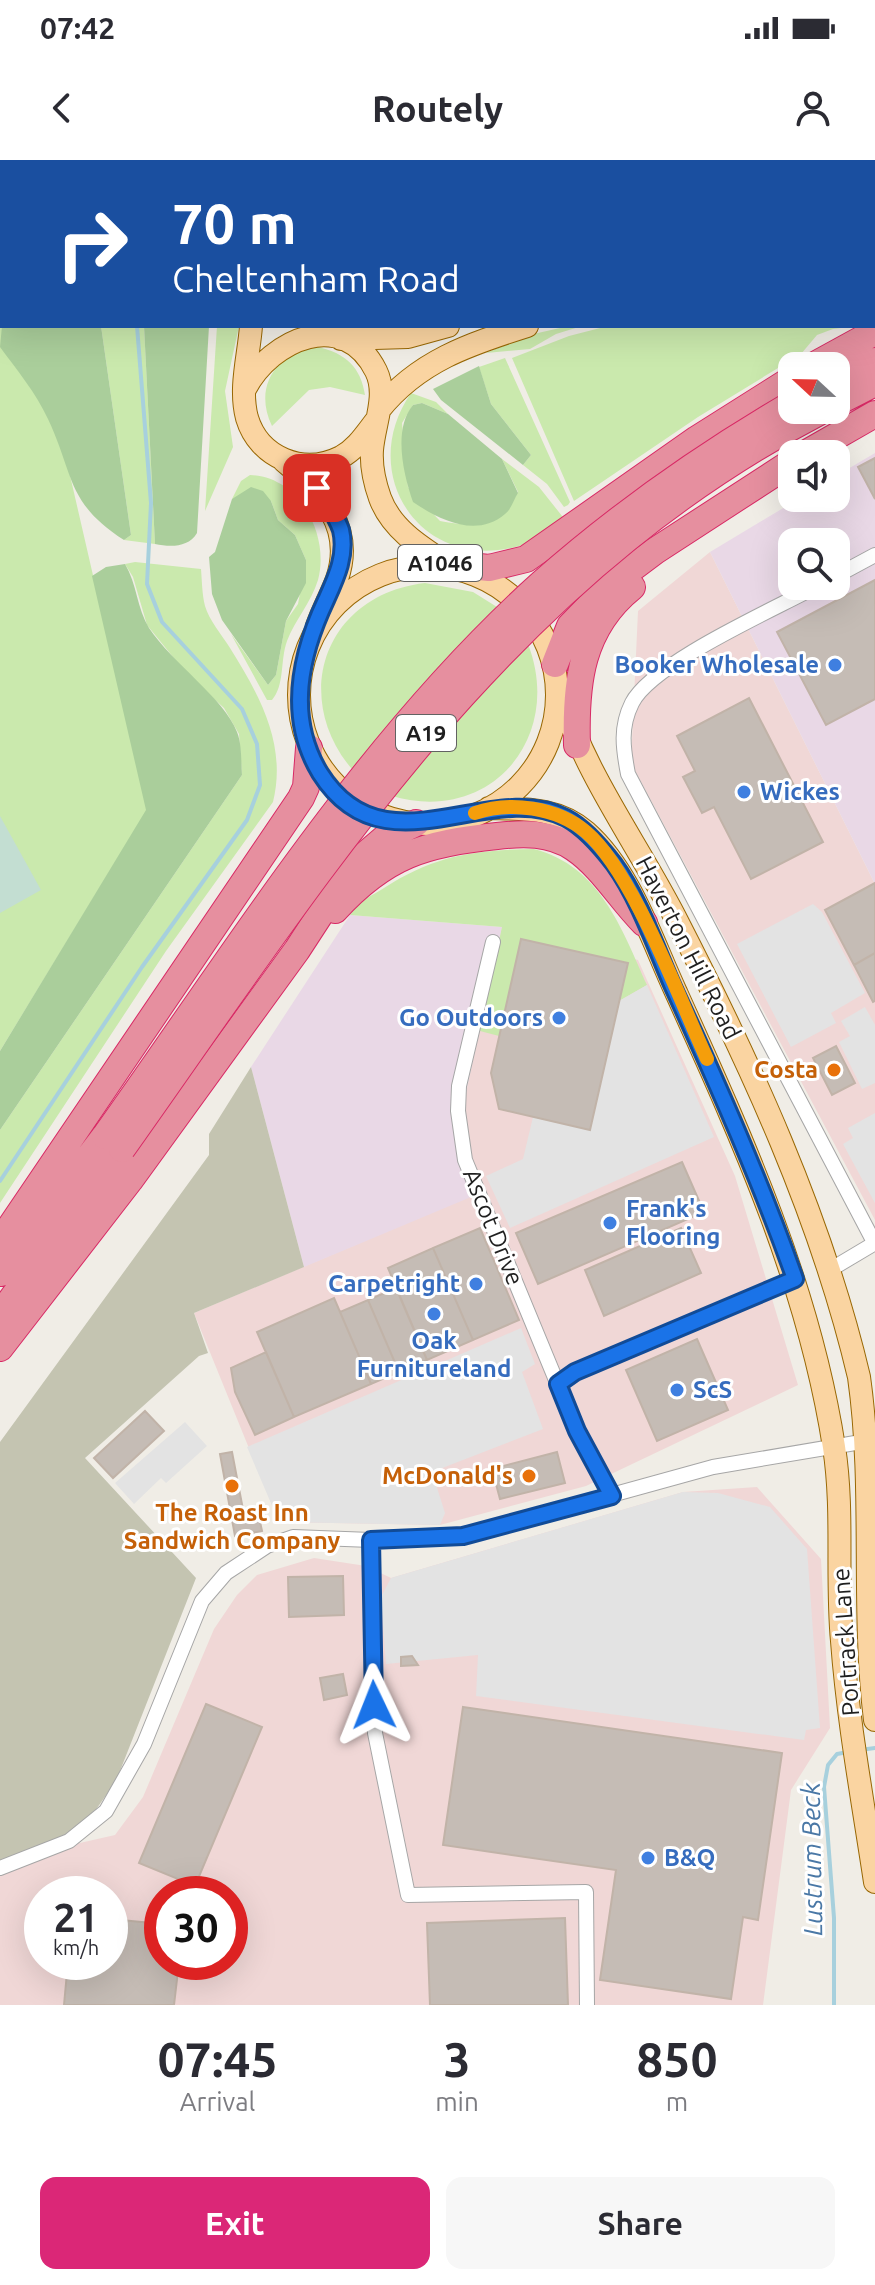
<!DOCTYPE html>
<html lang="en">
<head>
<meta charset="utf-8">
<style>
  body { margin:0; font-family:Ubuntu,sans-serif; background:#f7f7f7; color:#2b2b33; height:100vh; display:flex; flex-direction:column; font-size:30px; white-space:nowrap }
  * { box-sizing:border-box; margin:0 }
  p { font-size:26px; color:#7c7c81 }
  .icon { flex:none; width:44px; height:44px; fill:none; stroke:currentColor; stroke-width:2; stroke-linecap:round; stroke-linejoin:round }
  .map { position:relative; height:1845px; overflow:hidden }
  .sheet { display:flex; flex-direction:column; background:#fff; flex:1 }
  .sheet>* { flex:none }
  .guide { position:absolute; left:0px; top:0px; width:876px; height:168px; box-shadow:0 8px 32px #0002; background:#1a4fa0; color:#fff; overflow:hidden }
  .needle { width:52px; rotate:292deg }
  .fabs { position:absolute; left:778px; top:192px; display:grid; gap:16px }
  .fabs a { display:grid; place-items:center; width:72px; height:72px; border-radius:16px; background:#fff; box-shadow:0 8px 32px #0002; font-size:40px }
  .speed { position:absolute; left:24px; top:1716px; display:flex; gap:16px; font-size:40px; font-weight:700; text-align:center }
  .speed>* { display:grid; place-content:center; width:104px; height:104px; border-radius:50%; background:#fff; box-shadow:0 8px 32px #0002; line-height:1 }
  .speed small { font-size:20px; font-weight:400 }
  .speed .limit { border:12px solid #d22; background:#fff; color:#111 }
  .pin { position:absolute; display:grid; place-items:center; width:68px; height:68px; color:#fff; margin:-34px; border-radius:16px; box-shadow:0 4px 12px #0006 }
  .me { position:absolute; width:88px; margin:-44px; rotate:358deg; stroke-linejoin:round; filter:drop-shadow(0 0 6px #0008) }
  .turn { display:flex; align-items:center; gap:28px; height:168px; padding:0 40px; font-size:36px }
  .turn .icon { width:104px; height:104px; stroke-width:2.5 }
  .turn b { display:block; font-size:56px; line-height:68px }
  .eta { display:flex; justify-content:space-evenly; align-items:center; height:136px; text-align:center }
  .eta b { font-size:48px; font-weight:700; line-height:56px }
  .cta { display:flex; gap:16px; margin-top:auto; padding:16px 40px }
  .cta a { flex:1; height:92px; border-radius:16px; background:#db2777; color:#fff; font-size:32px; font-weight:700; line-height:92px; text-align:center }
  .cta a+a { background:#f7f7f7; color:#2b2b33 }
  .status { display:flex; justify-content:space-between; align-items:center; height:56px; padding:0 40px; background:#fff; direction:ltr }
  .status svg { height:22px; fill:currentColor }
  header { display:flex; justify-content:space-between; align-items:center; height:104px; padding:0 40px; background:#fff; font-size:36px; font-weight:700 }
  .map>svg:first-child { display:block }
  .commercial { fill:#f0d7d6; fill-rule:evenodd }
  .industrial { fill:#e9d8e6; fill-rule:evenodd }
  .construction { fill:#c4c4b1 }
  .grass { fill:#cae9ad }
  .forest { fill:#aace9b }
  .wetland { fill:#c3ded2 }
  .parking { fill:#e3e3e3 }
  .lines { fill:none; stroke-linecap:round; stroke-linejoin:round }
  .stream { stroke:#a7d0dd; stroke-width:4 }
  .building { fill:#c5bcb5; stroke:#c1b3a8; stroke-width:2 }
  .street-casing { stroke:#a6a6a6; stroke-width:16 }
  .primary-casing { stroke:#986703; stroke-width:24 }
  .highway-casing { stroke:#d82965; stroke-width:28 }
  .street { stroke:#fff; stroke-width:14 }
  .primary { stroke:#fad4a1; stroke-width:22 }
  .highway { stroke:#e68f9f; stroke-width:26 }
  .highway-bridge-casing { stroke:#d82965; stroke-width:28; stroke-linecap:butt }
  .highway-bridge { stroke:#e68f9f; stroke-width:26 }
  .route-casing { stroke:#114b97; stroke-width:20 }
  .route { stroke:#1a73e8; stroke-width:14 }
  .slow { stroke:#f59e0b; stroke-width:14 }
  .shop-dot { fill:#3f7fe0; stroke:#fff; stroke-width:3 }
  .food-dot { fill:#e8710a; stroke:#fff; stroke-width:3 }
  .labels { text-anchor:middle; stroke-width:6; stroke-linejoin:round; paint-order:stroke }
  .shield { fill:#fff; stroke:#626262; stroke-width:2 }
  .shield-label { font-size:22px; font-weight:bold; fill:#1f1f1f }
  .shop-label { font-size:24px; font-weight:bold; fill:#366cbe; stroke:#fff; text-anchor:start }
  .street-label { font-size:24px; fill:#1f1f1f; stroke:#fff }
  .food-label { font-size:24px; font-weight:bold; fill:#c56008; stroke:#fff; text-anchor:end }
  .water-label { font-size:26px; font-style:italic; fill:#4a78a6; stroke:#fff }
</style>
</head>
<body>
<div class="status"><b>07:42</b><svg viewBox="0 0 49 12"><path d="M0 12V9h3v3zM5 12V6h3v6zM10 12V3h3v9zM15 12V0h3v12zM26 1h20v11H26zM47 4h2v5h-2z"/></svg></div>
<header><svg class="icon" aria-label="back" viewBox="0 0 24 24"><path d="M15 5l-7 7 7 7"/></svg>Routely<svg class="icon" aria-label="person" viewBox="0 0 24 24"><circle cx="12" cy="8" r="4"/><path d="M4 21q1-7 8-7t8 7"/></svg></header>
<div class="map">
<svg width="875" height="1845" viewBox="0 0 875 1845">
  <rect width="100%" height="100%" fill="#f0ede6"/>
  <!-- commercial -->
  <path class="commercial" d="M 227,0 L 875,0 L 875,14 L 874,2 Z
    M 710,392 L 875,724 L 875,1060 L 631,603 L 638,451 Z
    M 502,767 L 638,800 L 735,1016 L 798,1225 L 586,1326 L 440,1365 L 279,1362 L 194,1153 L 471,1036 L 465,937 Z
    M 757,1327 L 821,1399 L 830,1568 L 791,1630 L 763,1845 L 0,1845 L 0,1709 L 71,1685 L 115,1675 L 143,1637 L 214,1469 L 237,1435 L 257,1415 L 314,1398 L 366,1406 L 391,1418 L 683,1332 ZM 42,1734 L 110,1734 L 110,1802 L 42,1802 ZM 162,1734 L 230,1734 L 230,1802 L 162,1802 Z"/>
  <!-- industrial -->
  <path class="industrial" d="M 875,293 L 875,724 L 710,392 L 800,338 L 836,338 L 836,316 ZM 792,382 L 836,382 L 836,426 L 792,426 Z
    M 350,755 L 502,767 L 465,937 L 471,1037 L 304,1107 L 251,907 Z"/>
  <!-- construction -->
  <path class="construction" d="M 251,907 L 304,1107 L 194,1153 L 208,1193 L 199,1196 L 85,1298 L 196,1418 L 116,1621 L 71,1685 L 0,1709 L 0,1282 L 209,995 L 209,974 Z"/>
  <!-- grass -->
  <path class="grass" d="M 4,0 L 156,0 L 157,2 L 5,2 Z
    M 0,12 L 2,166 L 71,166 L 46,211 L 147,650 L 0,891 Z
    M 101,166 L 144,166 L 155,384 L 124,380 L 131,375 Z
    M 217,166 L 239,166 L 225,231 L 233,287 L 205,351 Z
    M 569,166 L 582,166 L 556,174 L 530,189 L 486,193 L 529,175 Z
    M 608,166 L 857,166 L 833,169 L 817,175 L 801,194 L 698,257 L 574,341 L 512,198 L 569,176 Z
    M 318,187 C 345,193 361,207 365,235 L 330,227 L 309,230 L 272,266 C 253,227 276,192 318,187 Z
    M 505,198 L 570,342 L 568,345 L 564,347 L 547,324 L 523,305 L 531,295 L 491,244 L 479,207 Z
    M 411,233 L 436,242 L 448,254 L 422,243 L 413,245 L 402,263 L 408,327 L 440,361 C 478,368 499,368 518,332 L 502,299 L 539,327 L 566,361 C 548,372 531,384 511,388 C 417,408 357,311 411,233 Z
    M 250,315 C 300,316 330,376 318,420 C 311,443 295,460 287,481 C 280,500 285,525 272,540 L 267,540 L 231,474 L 268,525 L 276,515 L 286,461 L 298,444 L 306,400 L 295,375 L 278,360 L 271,341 L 242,336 L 232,339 L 241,321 Z
    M 135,402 L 201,409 C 202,421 202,434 205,446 C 209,460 222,475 230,488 C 260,536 287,585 273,642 L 166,791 L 0,1043 L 0,970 L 242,615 L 239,574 L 224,548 L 186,513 L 147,465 L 133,417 L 125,404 Z
    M 425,423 L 473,432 L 505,452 L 358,616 C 288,542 322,435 425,423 Z
    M 528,484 C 564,577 491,665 392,636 L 453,561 Z
    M 534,689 C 600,706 622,769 647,825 L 619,841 L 628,803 L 522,779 L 499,876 L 480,871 L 502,767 L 350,755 C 359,741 371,736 384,728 C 435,695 475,690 534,689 Z"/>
  <!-- forest -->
  <path class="forest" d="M 2,166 L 101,166 L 131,375 L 124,380 C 66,343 74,314 48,259 C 36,233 17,210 0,187 Z
    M 144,166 L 209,166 L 197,373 C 188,388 170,387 155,384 Z
    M 479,206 L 491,244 L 531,295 L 523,305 L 441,240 L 433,229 Z
    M 422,243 L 448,254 L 502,299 L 518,333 C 514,339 511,350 505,354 C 476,379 438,359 413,342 C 403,313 393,269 413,245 Z
    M 251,327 L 263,331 L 271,341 L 278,360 L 295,375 L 306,400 L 306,423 L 286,461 L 276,515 L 268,525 L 222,460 L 212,434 L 209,397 L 215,392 L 232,339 Z
    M 125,404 C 137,424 137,449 149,468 C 172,503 224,538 237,572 C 242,584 241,602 242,615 L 0,970 L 0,891 L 146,650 L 92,416 L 106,407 Z"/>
  <!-- wetland -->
  <path class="wetland" d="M 0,656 L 41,730 L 0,753 Z"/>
  <!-- parking -->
  <path class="parking" d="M 813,744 L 822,752 L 865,833 L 831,853 L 836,863 L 791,887 L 737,784 Z
    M 647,825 L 714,977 L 510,1068 L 486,1016 L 523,999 L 533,957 L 590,969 L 619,841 Z
    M 865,847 L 875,865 L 875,923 L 862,929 L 839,882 L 850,876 L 841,861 Z
    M 875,953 L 875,1043 L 843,984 L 853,978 L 848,968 Z
    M 521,1168 L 535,1204 L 522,1212 L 543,1269 L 432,1312 L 445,1353 L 440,1365 L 279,1362 L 247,1287 Z
    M 185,1262 L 207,1286 L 166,1323 L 161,1318 L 134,1344 L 115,1323 Z
    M 683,1332 L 718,1333 L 770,1347 L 807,1389 L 820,1568 L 806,1570 L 804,1580 L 476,1536 L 478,1495 L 386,1504 L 381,1437 L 391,1418 Z"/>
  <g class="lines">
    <!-- stream -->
    <path class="stream" d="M 113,0 L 114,2
      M 0,1021 L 142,807 L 247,660 L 260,625 L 257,584 L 242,549 L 162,462 L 147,424 L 151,343 L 137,166
      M 860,1590 L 875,1588
      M 834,1845 L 834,1758 L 824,1627 L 828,1605 L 837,1594 L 848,1592"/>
  </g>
  <!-- building -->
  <path class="building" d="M 875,298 L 875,339 L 858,307 Z
    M 875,420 L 875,539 L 826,565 L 777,472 Z
    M 749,538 L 823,682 L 751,719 L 714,647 L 702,653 L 683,617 L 695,611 L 677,576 Z
    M 875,723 L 875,793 L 854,805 L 825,750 Z
    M 521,779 L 628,803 L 590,970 L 499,949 L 491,913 Z
    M 875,793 L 875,841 L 873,842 L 854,805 Z
    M 836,886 L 855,923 L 832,935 L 813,898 Z
    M 682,1002 L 704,1052 L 538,1124 L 516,1073 Z
    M 480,1068 L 519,1160 L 473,1180 L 433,1088 Z
    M 681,1068 L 701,1113 L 604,1156 L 585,1110 Z
    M 433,1088 L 473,1180 L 427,1200 L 388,1108 Z
    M 396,1128 L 427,1200 L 399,1212 L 368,1140 Z
    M 334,1138 L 371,1224 L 294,1257 L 257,1172 Z
    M 368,1140 L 399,1212 L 371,1224 L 340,1152 Z
    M 697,1179 L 728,1250 L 657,1281 L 626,1210 Z
    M 266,1192 L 294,1257 L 255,1275 L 235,1232 L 231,1208 Z
    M 145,1251 L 164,1271 L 113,1318 L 94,1298 Z
    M 232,1292 L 245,1360 L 259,1357 L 262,1371 L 235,1376 L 220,1294 Z
    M 557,1292 L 565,1323 L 500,1339 L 492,1309 Z
    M 343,1416 L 344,1455 L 289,1457 L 288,1417 Z
    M 412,1496 L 418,1505 L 401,1506 L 401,1497 Z
    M 343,1514 L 347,1535 L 324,1540 L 320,1518 Z
    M 206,1544 L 262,1567 L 195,1726 L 139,1703 Z
    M 463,1547 L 782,1593 L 758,1760 L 743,1757 L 731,1839 L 600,1820 L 616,1710 L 443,1685 Z
    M 565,1758 L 568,1845 L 430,1845 L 427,1763 Z
    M 110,1759 L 162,1764 L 162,1802 L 179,1802 L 174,1845 L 64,1845 L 68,1802 L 110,1802 Z"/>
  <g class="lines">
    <defs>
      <path id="street" d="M 715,2 L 717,0
        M 836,416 L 875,395
        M 817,426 C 775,449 652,503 632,543 C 620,567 623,588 628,614 L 875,1084
        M 493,782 L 459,926 L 458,951 L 465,1000 L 577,1271 L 612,1336
        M 828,1111 L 875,1083
        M 558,1224 L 575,1212 L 795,1119
        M 371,1380 L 375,1573 L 408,1735 L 586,1732 L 587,1845
        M 0,1708 L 69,1681 L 106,1651 L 144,1584 L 202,1441 L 226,1413 L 267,1386 L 293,1377 L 371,1380 L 463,1376 L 713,1307 L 873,1280"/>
      <path id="primary" d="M 185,0 L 186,2
        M 874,48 L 875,48
        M 874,85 L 875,84
        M 251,166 C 249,195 239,228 247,258 C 259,298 303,316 341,297 C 356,289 365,275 375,262
        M 341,179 L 408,177 L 448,166
        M 245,229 C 271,179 344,147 376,211 C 388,235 374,264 372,290 C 371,305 375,324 380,338 C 391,368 419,386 444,402
        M 379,250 C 418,201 470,184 527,166
        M 284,301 C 321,332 355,366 337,419 C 331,435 323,449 317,466
        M299 535a129 129 0 1 1 258 0a129 129 0 1 1-258 0Z
        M 559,531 C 587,618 634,678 675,757 C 750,903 821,1056 859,1217 C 875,1330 861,1445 875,1560
        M 489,648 C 524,649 558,647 586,672 C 630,711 651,778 675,830 C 742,978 809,1125 834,1287 C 844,1351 836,1417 842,1481 C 848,1562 863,1642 875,1722"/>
      <path id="highway" d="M 813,206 L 875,172
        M 836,220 L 875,201
        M 836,243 L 875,223
        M 805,294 L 875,254
        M 460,405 L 489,408 L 526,399 L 697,279 L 792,219
        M 555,504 L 570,466 L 611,424 L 655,391 L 792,302
        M 577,585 C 575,523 581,468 632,427
        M 335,750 C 385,695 426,683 497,676 C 523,673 550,672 574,688 C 602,707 620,739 644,763
        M 0,1082 L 301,638 L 306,627 L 309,588
        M 0,1113 L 105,976
        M 0,1155 L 122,989
        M 0,1188 L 130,1020 L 297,790 L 351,707 L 385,678 L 416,663"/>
    </defs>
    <!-- street casing -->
    <use href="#street" class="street-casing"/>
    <!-- primary casing -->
    <use href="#primary" class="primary-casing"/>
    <!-- highway casing -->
    <use href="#highway" class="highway-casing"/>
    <!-- street -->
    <use href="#street" class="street"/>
    <!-- primary -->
    <use href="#primary" class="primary"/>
    <!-- highway -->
    <use href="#highway" class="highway"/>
    <defs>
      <path id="highway-bridge" d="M 105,976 C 240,787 368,579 542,423 C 620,354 703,296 792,244
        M 122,989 C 325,703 501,417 823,250"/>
    </defs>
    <!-- highway-bridge casing -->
    <use href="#highway-bridge" class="highway-bridge-casing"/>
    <!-- highway-bridge -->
    <use href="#highway-bridge" class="highway-bridge"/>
  </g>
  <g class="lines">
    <defs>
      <path id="route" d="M 317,328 C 326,342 336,355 341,370 C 347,395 336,418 326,440 C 300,495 286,557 320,613 C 384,715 489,618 566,658 C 585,668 601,687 614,704 C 640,740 656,789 674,829 C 718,925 760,1020 795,1119 L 575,1212 L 558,1224 L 577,1271 L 612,1336 L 463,1376 L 371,1380 L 374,1545"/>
    </defs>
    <!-- route casing -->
    <use href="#route" class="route-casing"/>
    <!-- route -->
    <use href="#route" class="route"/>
    <!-- slow -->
    <path class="slow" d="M 475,653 C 510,641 557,647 586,672 C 634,713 679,839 707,899"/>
  </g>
  <!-- markers -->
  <g class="shop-dot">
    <circle cx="835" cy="505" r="8"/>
    <circle cx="744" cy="632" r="8"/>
    <circle cx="559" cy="858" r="8"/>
    <circle cx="610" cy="1063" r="8"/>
    <circle cx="476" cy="1124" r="8"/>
    <circle cx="434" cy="1154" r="8"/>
    <circle cx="677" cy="1230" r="8"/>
    <circle cx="648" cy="1698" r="8"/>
  </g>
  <g class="food-dot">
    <circle cx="834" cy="910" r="8"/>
    <circle cx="529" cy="1316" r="8"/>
    <circle cx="232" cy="1326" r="8"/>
  </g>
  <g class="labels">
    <!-- shield labels -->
    <g class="shield">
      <rect x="398" y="385" width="84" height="36" rx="6"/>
      <rect x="396" y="555" width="60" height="36" rx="6"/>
    </g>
    <g class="shield-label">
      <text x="440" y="411">A1046</text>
      <text x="426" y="581">A19</text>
    </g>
    <!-- shop labels -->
    <g class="shop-label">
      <text x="819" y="513" text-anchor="end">Booker Wholesale</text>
      <text x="760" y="640">Wickes</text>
      <text x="543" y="866" text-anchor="end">Go Outdoors</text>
      <text x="626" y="1057">Frank's<tspan x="626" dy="28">Flooring</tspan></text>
      <text x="460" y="1132" text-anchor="end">Carpetright</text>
      <text x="434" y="1189" text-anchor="middle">Oak<tspan x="434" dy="28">Furnitureland</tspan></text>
      <text x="693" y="1238">ScS</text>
      <text x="664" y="1706">B&amp;Q</text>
    </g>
    <!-- street labels -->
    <g class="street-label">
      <text transform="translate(688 788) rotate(63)" y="8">Haverton Hill Road</text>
      <text transform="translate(493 1067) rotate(68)" y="8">Ascot Drive</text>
      <text transform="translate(846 1482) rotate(-94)" y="8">Portrack Lane</text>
    </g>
    <!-- food labels -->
    <g class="food-label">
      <text x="818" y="918">Costa</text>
      <text x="513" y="1324">McDonald's</text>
      <text x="232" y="1361" text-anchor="middle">The Roast Inn<tspan x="232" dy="28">Sandwich Company</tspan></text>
    </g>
    <!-- water labels -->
    <g class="water-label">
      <text transform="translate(812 1699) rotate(-91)" y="9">Lustrum Beck</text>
    </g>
  </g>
</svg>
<div class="fabs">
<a><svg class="needle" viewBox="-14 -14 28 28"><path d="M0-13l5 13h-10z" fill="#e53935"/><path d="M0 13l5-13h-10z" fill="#7c7c81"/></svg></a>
<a><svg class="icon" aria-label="sound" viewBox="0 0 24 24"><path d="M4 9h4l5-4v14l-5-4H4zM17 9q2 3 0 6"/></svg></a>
<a><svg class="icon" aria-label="search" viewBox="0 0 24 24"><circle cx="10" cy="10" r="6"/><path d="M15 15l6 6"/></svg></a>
</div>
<div class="speed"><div>21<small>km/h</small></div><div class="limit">30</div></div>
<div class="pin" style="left:317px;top:328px;background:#d93025"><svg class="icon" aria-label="arrive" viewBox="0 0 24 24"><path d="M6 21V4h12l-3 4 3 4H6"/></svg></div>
<svg class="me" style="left:374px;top:1545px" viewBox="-20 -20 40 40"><path d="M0-17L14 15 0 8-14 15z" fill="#1a73e8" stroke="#fff" stroke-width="4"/></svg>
<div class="guide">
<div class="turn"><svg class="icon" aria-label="right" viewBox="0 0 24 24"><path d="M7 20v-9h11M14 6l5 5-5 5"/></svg><div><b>70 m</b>Cheltenham Road</div></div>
</div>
</div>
<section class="sheet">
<div class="eta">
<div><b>07:45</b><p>Arrival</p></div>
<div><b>3</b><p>min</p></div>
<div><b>850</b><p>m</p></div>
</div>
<div class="cta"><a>Exit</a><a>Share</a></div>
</section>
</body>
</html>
